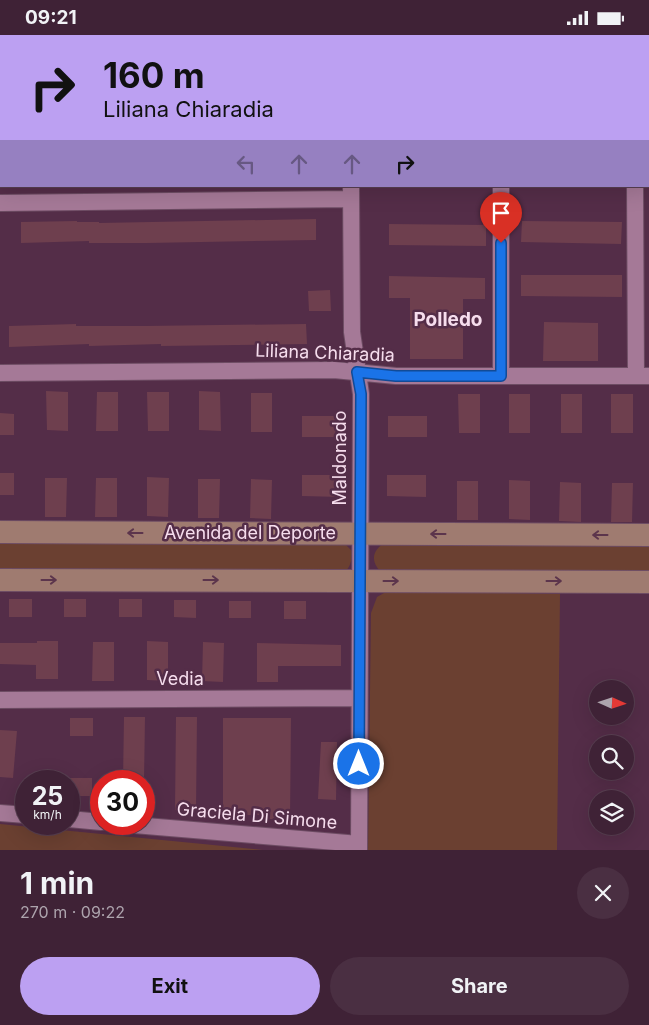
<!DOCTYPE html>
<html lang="en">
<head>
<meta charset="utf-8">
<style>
  body { margin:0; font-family:Inter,sans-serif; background:#4a2f42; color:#f1f3f6; height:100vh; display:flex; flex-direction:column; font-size:19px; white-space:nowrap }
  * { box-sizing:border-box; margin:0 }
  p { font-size:16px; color:#ada4ad }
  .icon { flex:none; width:28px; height:28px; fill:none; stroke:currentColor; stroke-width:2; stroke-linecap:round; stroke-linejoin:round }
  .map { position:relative; height:815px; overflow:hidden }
  .details { display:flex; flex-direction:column; background:#3f2236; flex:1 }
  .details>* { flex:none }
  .hud { position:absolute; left:0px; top:0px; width:650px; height:152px; box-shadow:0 5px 20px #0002,0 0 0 1px #583f51; background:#bca0f2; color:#111; overflow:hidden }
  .needle { width:32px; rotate:93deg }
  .tools { position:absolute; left:589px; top:645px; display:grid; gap:10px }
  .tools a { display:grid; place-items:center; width:45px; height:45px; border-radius:50%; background:#3f2236; box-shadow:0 5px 20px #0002,0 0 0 1px #583f51; font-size:25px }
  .speed { position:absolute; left:15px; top:735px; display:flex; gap:10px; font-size:25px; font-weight:700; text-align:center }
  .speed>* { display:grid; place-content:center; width:65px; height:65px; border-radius:50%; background:#3f2236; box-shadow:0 5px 20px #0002,0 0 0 1px #583f51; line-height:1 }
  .speed small { font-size:12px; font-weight:400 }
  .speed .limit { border:8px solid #d22; background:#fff; color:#111 }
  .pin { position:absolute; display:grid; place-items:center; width:42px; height:42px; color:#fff; margin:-51px -21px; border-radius:50% 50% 50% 0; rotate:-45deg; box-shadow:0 0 5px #0007 }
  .pin .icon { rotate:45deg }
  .me { position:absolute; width:55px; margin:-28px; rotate:0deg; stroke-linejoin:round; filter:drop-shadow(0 0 4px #0008) }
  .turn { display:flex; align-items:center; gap:18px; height:105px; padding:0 20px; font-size:22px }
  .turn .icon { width:65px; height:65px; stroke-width:2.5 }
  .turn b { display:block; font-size:35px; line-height:42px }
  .lanes { display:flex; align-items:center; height:48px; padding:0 20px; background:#0003; justify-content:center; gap:25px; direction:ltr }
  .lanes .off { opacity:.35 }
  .round { display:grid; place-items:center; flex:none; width:52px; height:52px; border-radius:26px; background:#4a2f42 }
  .head { display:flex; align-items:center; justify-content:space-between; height:85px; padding:0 20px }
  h1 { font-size:30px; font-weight:700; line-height:38px }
  .cta { display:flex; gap:10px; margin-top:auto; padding:10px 20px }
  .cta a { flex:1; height:58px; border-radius:30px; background:#bca0f2; color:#111; font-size:20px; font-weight:700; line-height:58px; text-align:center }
  .cta a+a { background:#4a2f42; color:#f1f3f6 }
  .status { display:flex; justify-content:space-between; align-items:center; height:35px; padding:0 25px; background:#3f2236; direction:ltr }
  .status svg { height:14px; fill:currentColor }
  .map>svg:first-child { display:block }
  .green { fill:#6b4031 }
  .building { fill:#6e3f4e }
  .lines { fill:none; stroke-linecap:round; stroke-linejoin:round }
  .street-casing { stroke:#6d4c63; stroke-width:18 }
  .secondary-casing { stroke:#6d4c63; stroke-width:24 }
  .street { stroke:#a57997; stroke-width:16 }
  .secondary { stroke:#9f7b70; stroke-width:22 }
  .oneway { stroke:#5c354c }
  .route-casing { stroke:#114b97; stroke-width:12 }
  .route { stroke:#1a73e8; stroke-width:9 }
  .labels { text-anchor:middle; stroke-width:5; stroke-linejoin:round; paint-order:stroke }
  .street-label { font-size:18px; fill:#f6dded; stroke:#542d48 }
  .neighbourhood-label { font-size:19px; font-weight:bold; fill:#f6dded; stroke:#542d48 }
</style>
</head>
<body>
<div class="status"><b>09:21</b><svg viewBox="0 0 49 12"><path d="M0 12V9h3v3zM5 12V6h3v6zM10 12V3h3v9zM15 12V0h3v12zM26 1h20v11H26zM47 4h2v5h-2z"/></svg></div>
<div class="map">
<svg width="649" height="815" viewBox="0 0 649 815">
  <rect width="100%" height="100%" fill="#542d48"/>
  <!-- green -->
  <path class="green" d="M 0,506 L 345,509 L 352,516 C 352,527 350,533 342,540 L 0,539 Z
    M 386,507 L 649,507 L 649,542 L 381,537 C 370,526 372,515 386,507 Z
    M 397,556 L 560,559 L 557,815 L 368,815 L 371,578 L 377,562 L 384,558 Z
    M 0,789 L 263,815 L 0,815 Z"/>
  <!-- building -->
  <path class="building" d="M 316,184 L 316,205 L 147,208 L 89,208 L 89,206 L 21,208 L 21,187 L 77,186 L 77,187 L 99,187 L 99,188 Z
    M 522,186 L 622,187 L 621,209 L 521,207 Z
    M 389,189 L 486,190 L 486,211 L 389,210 Z
    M 521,240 L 622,240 L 622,262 L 521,261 Z
    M 389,241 L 485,243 L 485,264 L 463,264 L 463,324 L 410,324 L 410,263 L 389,263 Z
    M 330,255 L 331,276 L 309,276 L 308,256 Z
    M 544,287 L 598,288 L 598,326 L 543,326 Z
    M 76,289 L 76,291 L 145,291 L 306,289 L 307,309 L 161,311 L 161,309 L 89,311 L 89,309 L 9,312 L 9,291 Z
    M 46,356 L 68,357 L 68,396 L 47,395 Z
    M 199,356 L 220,357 L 221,396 L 199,395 Z
    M 97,357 L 118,357 L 118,396 L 96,396 Z
    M 147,357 L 169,357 L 169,396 L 148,396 Z
    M 251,358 L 272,358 L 272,397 L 251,397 Z
    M 458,359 L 480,359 L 480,398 L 459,398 Z
    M 509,359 L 530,359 L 530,398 L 509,398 Z
    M 561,359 L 582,359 L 582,398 L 561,398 Z
    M 611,359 L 633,359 L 633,398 L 611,398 Z
    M 0,378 L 14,379 L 14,400 L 0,400 Z
    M 302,381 L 341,381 L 341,402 L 302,402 Z
    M 388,381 L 427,381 L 427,402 L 388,402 Z
    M 0,438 L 14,438 L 14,460 L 0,460 Z
    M 302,440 L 341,440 L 341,462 L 302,461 Z
    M 387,440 L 426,440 L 426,462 L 387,461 Z
    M 147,442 L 169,443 L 168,482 L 147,481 Z
    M 45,443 L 67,443 L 66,482 L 45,482 Z
    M 96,443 L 117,443 L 117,482 L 95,482 Z
    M 198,444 L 220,444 L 219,483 L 198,483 Z
    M 251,444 L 272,445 L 271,484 L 250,483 Z
    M 509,445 L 530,446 L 530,485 L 509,484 Z
    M 457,446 L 478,446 L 478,485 L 457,485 Z
    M 560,447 L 581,448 L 581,487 L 559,486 Z
    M 612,448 L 633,448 L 632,487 L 611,487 Z
    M 9,564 L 32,564 L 32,582 L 9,582 Z
    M 64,564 L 86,564 L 86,582 L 64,582 Z
    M 119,564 L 142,564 L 142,582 L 119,582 Z
    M 174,565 L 196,565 L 196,583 L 174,582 Z
    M 229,566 L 251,566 L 251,583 L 229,583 Z
    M 284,566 L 306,566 L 306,584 L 284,584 Z
    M 37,606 L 58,606 L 58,644 L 36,644 L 36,630 L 0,629 L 0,608 L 37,608 Z
    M 147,606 L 168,607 L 168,646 L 147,645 Z
    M 93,607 L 114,607 L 114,646 L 92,646 Z
    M 203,607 L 224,608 L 223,647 L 202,646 Z
    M 257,608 L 341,610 L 341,631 L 278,631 L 278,647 L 257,647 Z
    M 124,682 L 145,682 L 144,746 L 123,746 Z
    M 176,682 L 197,682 L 196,775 L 175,775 Z
    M 70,683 L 93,683 L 93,701 L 70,701 Z
    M 223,683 L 291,683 L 290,785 L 269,784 L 269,780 L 223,780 Z
    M 0,695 L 17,696 L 13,743 L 0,742 Z
    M 321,707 L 337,707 L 336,765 L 318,764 Z
    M 70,743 L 92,743 L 92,761 L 70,761 Z"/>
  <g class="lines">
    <defs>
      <path id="street" d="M 374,0 L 391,0
        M 500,0 L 500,1
        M 634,0 L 634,1
        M 221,1 L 232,0
        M 352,1 L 352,0
        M 0,26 L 1,26
        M 351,151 L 352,297 L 361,359 L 359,815
        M 501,151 L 501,341
        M 635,151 L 636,341
        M 0,168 L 351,164
        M 0,338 L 334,335 L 396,341 L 649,341
        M 0,665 L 359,663
        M 0,778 L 26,780
        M 69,784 L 101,787
        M 122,789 L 359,809"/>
      <path id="secondary" d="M 0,497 L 649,500
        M 0,545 L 649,547"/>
    </defs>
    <!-- street casing -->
    <use href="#street" class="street-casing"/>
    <!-- secondary casing -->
    <use href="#secondary" class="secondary-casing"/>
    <!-- street -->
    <use href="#street" class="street"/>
    <!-- secondary -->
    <use href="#secondary" class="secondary"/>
  </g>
  <!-- one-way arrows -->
  <defs><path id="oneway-shaft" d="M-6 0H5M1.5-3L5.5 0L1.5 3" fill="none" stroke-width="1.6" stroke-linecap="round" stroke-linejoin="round" transform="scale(1.25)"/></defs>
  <g class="oneway">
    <use href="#oneway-shaft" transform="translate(135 498) rotate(-180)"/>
    <use href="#oneway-shaft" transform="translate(438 499) rotate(-180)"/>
    <use href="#oneway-shaft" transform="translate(600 500) rotate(-180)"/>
    <use href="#oneway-shaft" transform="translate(49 545)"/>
    <use href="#oneway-shaft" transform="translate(211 545)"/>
    <use href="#oneway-shaft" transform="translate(391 546)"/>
    <use href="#oneway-shaft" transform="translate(554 546)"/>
  </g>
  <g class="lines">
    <defs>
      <path id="route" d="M 359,729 L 361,359 L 357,337 L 396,341 L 501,341 L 501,208"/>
    </defs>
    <!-- route casing -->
    <use href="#route" class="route-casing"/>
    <!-- route -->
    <use href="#route" class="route"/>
  </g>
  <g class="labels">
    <!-- street labels -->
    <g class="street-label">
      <text transform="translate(325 318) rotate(2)" y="6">Liliana Chiaradia</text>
      <text transform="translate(340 423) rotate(-90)" y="6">Maldonado</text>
      <text x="250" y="504">Avenida del Deporte</text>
      <text x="180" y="650">Vedia</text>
      <text transform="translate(257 781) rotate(5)" y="6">Graciela Di Simone</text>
    </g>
    <!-- neighbourhood labels -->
    <g class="neighbourhood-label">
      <text x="448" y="291">Polledo</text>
    </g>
  </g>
</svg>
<div class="tools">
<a><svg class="needle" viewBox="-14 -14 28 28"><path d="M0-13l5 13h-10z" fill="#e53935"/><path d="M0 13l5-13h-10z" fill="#ada4ad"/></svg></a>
<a><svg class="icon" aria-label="search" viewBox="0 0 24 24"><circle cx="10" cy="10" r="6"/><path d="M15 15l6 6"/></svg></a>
<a><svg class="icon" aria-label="layers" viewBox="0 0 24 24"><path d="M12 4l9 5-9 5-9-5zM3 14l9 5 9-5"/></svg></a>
</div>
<div class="speed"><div>25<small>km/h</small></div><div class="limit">30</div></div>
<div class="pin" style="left:501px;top:208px;background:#d93025"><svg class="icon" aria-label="arrive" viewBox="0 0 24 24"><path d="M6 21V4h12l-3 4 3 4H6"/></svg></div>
<svg class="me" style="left:359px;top:729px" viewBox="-20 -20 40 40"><circle r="17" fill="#1a73e8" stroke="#fff" stroke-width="3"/><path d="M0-11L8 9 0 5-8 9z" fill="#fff"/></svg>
<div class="hud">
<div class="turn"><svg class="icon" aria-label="right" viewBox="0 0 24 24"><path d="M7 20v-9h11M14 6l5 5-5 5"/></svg><div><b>160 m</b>Liliana Chiaradia</div></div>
<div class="lanes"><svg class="icon off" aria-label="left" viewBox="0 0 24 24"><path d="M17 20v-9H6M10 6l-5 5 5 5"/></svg><svg class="icon off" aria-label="ahead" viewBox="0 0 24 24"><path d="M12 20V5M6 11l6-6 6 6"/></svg><svg class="icon off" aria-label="ahead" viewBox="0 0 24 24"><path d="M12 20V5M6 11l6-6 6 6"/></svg><svg class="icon" aria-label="right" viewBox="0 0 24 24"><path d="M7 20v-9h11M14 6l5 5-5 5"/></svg></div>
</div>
</div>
<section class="details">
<div class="head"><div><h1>1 min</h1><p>270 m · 09:22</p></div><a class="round"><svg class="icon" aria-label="close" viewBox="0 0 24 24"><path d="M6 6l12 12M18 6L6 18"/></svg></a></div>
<div class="cta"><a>Exit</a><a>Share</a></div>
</section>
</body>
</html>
